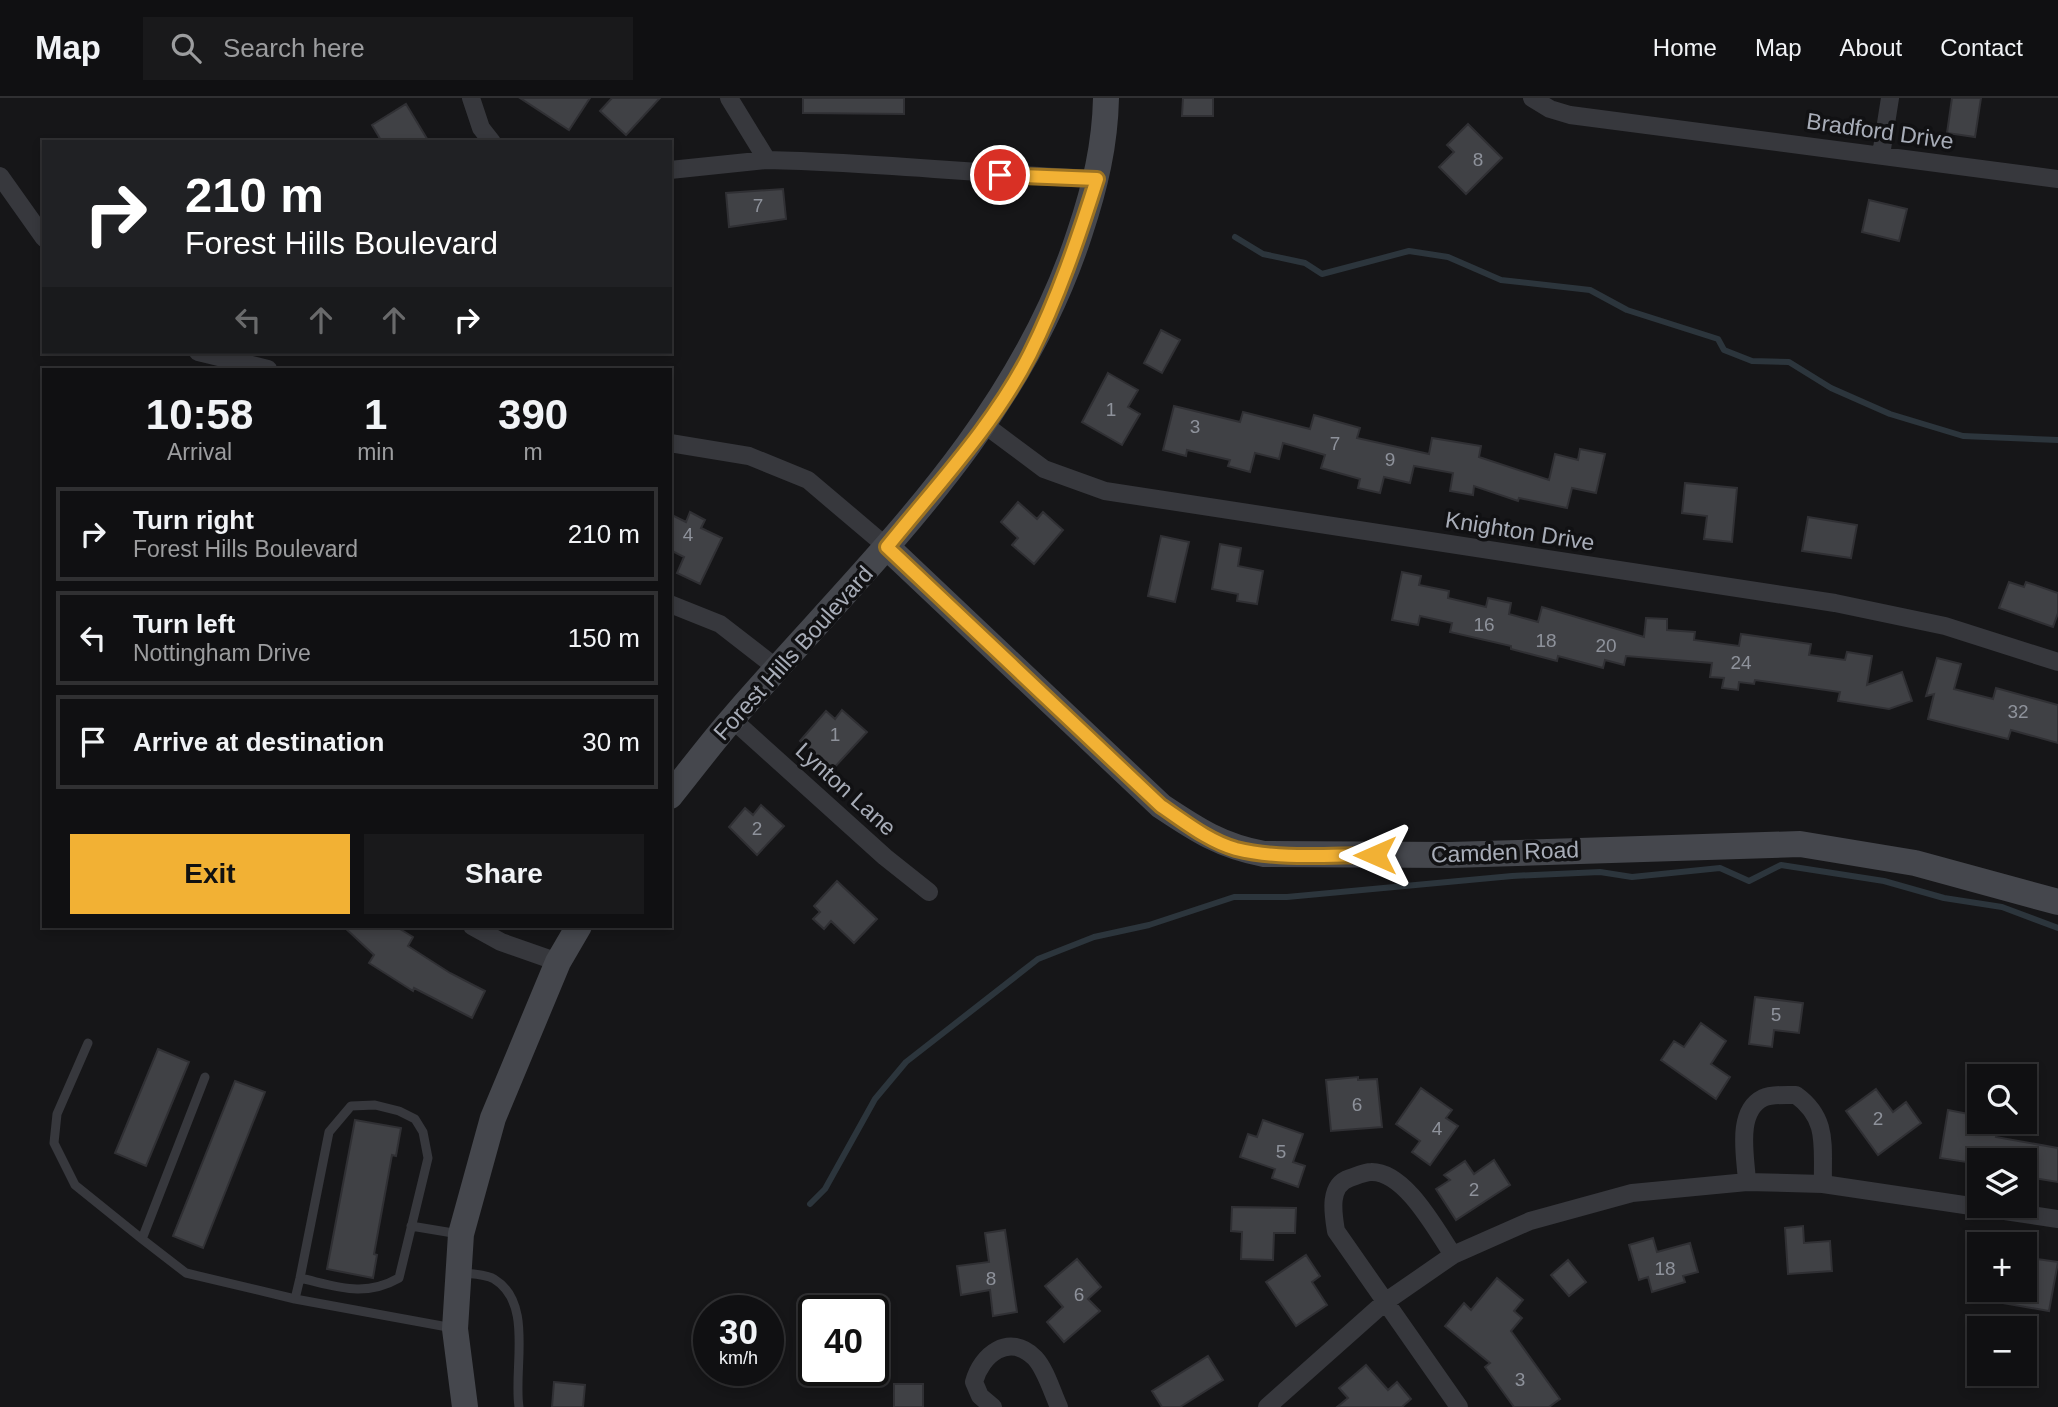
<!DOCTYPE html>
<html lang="en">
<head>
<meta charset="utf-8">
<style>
  body { margin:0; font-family:Arial,sans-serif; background:#19191b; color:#f1f3f6; height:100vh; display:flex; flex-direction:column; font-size:26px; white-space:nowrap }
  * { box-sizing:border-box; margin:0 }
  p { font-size:23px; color:#9c9d9f }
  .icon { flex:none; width:38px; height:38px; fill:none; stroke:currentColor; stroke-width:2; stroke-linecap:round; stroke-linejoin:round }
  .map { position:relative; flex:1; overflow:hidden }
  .details { position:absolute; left:42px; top:270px; width:630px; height:560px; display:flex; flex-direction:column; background:#101012; border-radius:0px; box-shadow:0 4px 10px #0003,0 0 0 2px #303032 }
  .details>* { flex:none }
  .top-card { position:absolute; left:42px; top:42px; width:630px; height:214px; border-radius:0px; box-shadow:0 4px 10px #0003,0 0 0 2px #303032; background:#202124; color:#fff; overflow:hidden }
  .controls { position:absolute; left:1967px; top:966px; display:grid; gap:14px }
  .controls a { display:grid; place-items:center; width:70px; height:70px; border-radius:0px; background:#101012; box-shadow:0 4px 10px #0003,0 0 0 2px #303032; font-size:35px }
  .speed { position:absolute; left:693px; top:1197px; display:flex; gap:14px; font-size:35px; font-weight:700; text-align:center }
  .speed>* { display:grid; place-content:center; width:91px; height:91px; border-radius:50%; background:#101012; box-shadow:0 4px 10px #0003,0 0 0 2px #303032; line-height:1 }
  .speed small { font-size:18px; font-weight:400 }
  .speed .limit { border:4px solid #111; border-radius:10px; background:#fff; color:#111 }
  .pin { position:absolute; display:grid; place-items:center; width:60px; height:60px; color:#fff; margin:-30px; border:4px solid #fff; border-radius:50%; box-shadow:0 2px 7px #0007 }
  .me { position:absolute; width:77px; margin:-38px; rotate:270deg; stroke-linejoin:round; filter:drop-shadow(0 0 5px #0008) }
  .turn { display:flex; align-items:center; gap:24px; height:147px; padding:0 28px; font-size:32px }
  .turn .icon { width:91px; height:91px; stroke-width:2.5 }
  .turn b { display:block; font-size:49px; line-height:60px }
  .lanes { display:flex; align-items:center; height:66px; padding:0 28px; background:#0003; justify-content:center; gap:35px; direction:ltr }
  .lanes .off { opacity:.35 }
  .eta { display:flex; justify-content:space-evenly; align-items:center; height:119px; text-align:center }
  .eta b { font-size:42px; font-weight:700; line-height:49px }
  .action { display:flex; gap:14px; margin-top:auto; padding:14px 28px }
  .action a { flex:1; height:80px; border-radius:0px; background:#f2b134; color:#111; font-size:28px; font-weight:700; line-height:80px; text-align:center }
  .action a+a { background:#19191b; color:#f1f3f6 }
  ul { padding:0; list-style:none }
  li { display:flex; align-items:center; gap:21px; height:94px; margin:0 14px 10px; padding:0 14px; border:4px solid #303032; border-radius:0px }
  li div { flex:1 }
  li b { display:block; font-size:26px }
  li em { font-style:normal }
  header { display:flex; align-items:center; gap:42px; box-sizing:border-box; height:98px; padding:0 35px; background:#101012; border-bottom:2px solid #303032 }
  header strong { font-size:33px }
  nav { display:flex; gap:38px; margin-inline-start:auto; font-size:24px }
  .search { width:490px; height:63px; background:#19191b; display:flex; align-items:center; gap:18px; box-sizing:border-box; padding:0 24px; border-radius:0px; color:#9c9d9f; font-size:26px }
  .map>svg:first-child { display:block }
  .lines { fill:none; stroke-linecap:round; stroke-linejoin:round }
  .stream { stroke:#2c353c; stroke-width:6 }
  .building { fill:#404145; stroke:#303034; stroke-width:2 }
  .lane { stroke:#37383d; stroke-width:9 }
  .street { stroke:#37383d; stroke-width:18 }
  .secondary { stroke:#45474d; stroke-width:26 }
  .route-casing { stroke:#9d7322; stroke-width:18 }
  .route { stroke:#f2b134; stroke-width:12 }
  .labels { text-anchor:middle; stroke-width:7; stroke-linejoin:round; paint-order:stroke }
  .number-label { font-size:19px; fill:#8e929b }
  .street-label { font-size:23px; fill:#a8adb8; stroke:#111113 }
</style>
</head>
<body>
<header>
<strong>Map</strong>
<div class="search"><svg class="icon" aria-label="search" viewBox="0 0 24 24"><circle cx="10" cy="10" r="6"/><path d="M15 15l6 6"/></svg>Search here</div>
<nav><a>Home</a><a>Map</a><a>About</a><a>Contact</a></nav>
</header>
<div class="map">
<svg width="2058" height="1309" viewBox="0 0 2058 1309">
  <rect width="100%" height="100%" fill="#161618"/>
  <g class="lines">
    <!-- stream -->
    <path class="stream" d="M 1235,139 L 1263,156 L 1305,165 L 1322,176 L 1409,153 L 1448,159 L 1501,182 L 1590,192 L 1627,212 L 1718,241 L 1724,252 L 1752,263 L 1789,264 L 1831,290 L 1890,316 L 1963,338 L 2058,342
      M 810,1106 L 825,1091 L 875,1001 L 906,964 L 1038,861 L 1094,839 L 1149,827 L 1234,799 L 1287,799 L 1512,778 L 1600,774 L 1632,779 L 1720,770 L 1749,783 L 1781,767 L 1884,783 L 1944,800 L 2002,809 L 2058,830"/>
  </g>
  <!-- building -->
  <path class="building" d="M 520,0 L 590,0 L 569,32 Z
    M 612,0 L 660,0 L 626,37 L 600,13 Z
    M 803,0 L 904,0 L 904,16 L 803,15 Z
    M 1183,0 L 1213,0 L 1213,18 L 1182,18 Z
    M 1952,0 L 1981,0 L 1975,39 L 1947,35 Z
    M 406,6 L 429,44 L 382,44 L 372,27 Z
    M 1468,26 L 1502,60 L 1466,96 L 1439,69 L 1454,54 L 1447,47 Z
    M 783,91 L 786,121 L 729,129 L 726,95 Z
    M 1869,102 L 1907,111 L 1899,143 L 1862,134 Z
    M 1161,232 L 1180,242 L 1162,275 L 1144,265 Z
    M 1108,275 L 1138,292 L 1128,309 L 1140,316 L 1122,347 L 1082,324 Z
    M 1174,308 L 1240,324 L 1243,314 L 1310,331 L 1314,317 L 1360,330 L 1357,340 L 1429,356 L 1432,340 L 1481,348 L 1479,359 L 1549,382 L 1555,356 L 1578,362 L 1580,351 L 1605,356 L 1596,395 L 1572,390 L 1567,410 L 1519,400 L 1518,403 L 1474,388 L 1473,397 L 1450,393 L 1453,375 L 1414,368 L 1410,385 L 1384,379 L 1380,395 L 1358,390 L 1360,381 L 1321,370 L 1325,357 L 1283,345 L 1279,361 L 1255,355 L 1250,374 L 1228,368 L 1230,362 L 1187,352 L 1186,358 L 1163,352 Z
    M 1685,385 L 1737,390 L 1732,444 L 1704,441 L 1707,418 L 1682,415 Z
    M 1018,404 L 1037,421 L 1043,414 L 1063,432 L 1034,466 L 1012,447 L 1018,440 L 1001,424 Z
    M 690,414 L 705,422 L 701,430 L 722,440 L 700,486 L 677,475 L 684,459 L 670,452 L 670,416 L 686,424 Z
    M 1808,419 L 1857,427 L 1851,460 L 1802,453 Z
    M 1161,438 L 1189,444 L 1175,504 L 1148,498 Z
    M 1220,446 L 1241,450 L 1238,468 L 1263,473 L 1257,506 L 1237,503 L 1238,496 L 1212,491 Z
    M 1402,474 L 1421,478 L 1419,487 L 1449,493 L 1448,500 L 1486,509 L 1488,500 L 1511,505 L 1509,516 L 1538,524 L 1542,509 L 1644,539 L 1646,520 L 1667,521 L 1667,532 L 1695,534 L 1694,542 L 1739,548 L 1741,536 L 1811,546 L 1809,557 L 1845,562 L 1847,554 L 1872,558 L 1867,587 L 1902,574 L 1912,603 L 1889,611 L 1838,603 L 1840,594 L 1755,582 L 1754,586 L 1739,584 L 1738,592 L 1722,590 L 1724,580 L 1710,579 L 1712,565 L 1626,558 L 1624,567 L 1605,562 L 1603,570 L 1558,558 L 1557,563 L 1511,551 L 1511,548 L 1450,534 L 1452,525 L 1420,518 L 1418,527 L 1392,522 Z
    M 2009,484 L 2024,489 L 2026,484 L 2058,495 L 2058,515 L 2053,529 L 1999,510 Z
    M 1937,560 L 1961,566 L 1954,591 L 1993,601 L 1996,590 L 2058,607 L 2058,645 L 2011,632 L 2008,641 L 1928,621 L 1934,596 L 1926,598 Z
    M 842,612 L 867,634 L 832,672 L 800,643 L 826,613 L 835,621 Z
    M 761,707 L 784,728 L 757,757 L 729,729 L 745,710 L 753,717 Z
    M 837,783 L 877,821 L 854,845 L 831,823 L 824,831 L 813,821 L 820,814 L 814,808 Z
    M 343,828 L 395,828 L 413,839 L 408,848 L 450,875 L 485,893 L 472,920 L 414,890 L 413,893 L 369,865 L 374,857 Z
    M 1755,899 L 1803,905 L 1799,935 L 1774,932 L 1772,949 L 1749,946 Z
    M 1701,925 L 1726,943 L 1711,966 L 1730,979 L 1716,1001 L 1661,962 L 1674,943 L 1684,949 Z
    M 158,951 L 189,964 L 146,1068 L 115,1055 Z
    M 1358,979 L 1358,982 L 1377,981 L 1382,1029 L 1331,1033 L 1326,982 Z
    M 235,983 L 265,994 L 203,1150 L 173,1138 Z
    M 1421,990 L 1452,1012 L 1446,1020 L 1458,1028 L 1430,1067 L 1412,1054 L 1420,1043 L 1396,1026 Z
    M 1876,991 L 1893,1014 L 1906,1004 L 1921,1025 L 1878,1057 L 1846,1013 Z
    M 1948,1012 L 1979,1018 L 1979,1024 L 1999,1024 L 1996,1039 L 2058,1050 L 2058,1084 L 2028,1079 L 2029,1069 L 2025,1068 L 2025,1062 L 1969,1053 L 1966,1064 L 1940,1060 Z
    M 355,1022 L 401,1030 L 396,1058 L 392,1057 L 374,1156 L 377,1157 L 373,1180 L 327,1171 Z
    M 1263,1022 L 1303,1036 L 1293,1064 L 1305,1068 L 1298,1089 L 1272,1080 L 1275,1071 L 1240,1059 L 1248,1036 L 1257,1039 Z
    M 1494,1062 L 1510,1087 L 1456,1122 L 1436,1091 L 1450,1082 L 1444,1077 L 1465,1063 L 1474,1076 Z
    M 1232,1109 L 1296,1110 L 1295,1135 L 1274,1135 L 1273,1162 L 1241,1161 L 1242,1134 L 1231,1133 Z
    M 1803,1128 L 1804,1145 L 1830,1143 L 1832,1173 L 1788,1176 L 1785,1130 Z
    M 1005,1132 L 1017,1214 L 993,1218 L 990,1192 L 961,1197 L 957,1168 L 989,1164 L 985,1135 Z
    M 1653,1140 L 1657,1154 L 1690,1145 L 1698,1174 L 1683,1178 L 1685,1184 L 1652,1194 L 1648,1179 L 1639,1182 L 1629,1147 Z
    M 1306,1157 L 1320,1178 L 1312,1184 L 1327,1207 L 1296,1228 L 1266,1184 Z
    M 1077,1161 L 1101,1189 L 1088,1201 L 1100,1213 L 1064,1244 L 1047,1224 L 1063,1209 L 1045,1188 Z
    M 2037,1161 L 2058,1164 L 2049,1213 L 1974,1200 L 1975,1192 L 2025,1192 L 2025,1173 L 2035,1175 Z
    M 1568,1162 L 1586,1184 L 1569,1198 L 1551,1177 Z
    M 1497,1180 L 1523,1202 L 1514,1213 L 1522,1220 L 1511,1233 L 1560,1301 L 1549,1309 L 1514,1309 L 1485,1269 L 1490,1265 L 1445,1228 L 1464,1205 L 1471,1212 Z
    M 1208,1258 L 1223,1282 L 1180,1309 L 1162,1309 L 1152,1293 Z
    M 1366,1267 L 1388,1292 L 1397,1284 L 1411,1301 L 1402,1309 L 1337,1309 L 1348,1300 L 1339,1290 Z
    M 554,1284 L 585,1287 L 583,1309 L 552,1309 Z
    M 894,1286 L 923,1286 L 923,1309 L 894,1309 Z"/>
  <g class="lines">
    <!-- lane -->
    <path class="lane" d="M 88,945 L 57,1016 L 54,1045 L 75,1087 L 142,1141 L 186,1175 L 295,1201 L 453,1230
      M 411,1128 L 459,1136
      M 142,1141 L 205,979
      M 462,1175 C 472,1176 486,1176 494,1181 C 534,1205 513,1270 519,1309
      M 295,1201 L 300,1180 L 329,1034 L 351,1008 L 375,1007 L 399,1013 L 415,1021 L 423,1034 L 428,1060 L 399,1180 C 364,1200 336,1188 300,1180"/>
    <!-- street -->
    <path class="street" d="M 471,0 L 481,30 L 492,44
      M 729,0 L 767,62 C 878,64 987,77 1097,81
      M 1532,0 L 1550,11 L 1570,17 L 2058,81
      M 1881,57 L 1890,0
      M 670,72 L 767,62
      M 0,78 L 44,140
      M 198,254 L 268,271
      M 985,327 L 1044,371 L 1105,393 L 1835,505 L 1945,528 L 2058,564
      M 670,345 L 749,358 L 808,382 L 887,449
      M 670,506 L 720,526 L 778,571
      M 732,621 L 885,759 L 929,794
      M 472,828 L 501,844 L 558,864
      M 1747,1084 C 1746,1060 1735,1014 1763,1000 C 1771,996 1787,997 1796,997 C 1829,1021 1822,1048 1823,1086
      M 1453,1157 C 1436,1132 1405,1073 1371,1074 C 1365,1074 1356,1078 1350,1080 C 1328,1087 1333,1115 1336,1133 L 1459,1309
      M 993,1309 L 980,1298 L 974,1284 C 981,1257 1009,1234 1035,1260 C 1046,1272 1052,1294 1059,1309
      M 1267,1309 L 1385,1204 L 1453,1157 L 1530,1123 L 1632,1095 L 1747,1084 L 1823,1086 L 2058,1121"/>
    <!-- secondary -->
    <path class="secondary" d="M 887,449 L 1161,708 C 1197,732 1221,748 1264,756 L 1451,757 L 1800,746 L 1915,765 L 2058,804
      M 670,698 C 691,672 711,645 733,620 C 866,466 1016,333 1080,134 C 1095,89 1105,47 1106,0
      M 465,1309 L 455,1231 L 461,1136 L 493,1020 L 558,864 L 579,828"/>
  </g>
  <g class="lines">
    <defs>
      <path id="route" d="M 1000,77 L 1097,81 C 1078,141 1058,200 1030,256 C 994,327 937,387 887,449 L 1161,708 C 1185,724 1208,743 1236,751 C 1280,762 1330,757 1375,757"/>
    </defs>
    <!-- route casing -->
    <use href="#route" class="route-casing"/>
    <!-- route -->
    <use href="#route" class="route"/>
  </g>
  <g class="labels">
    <!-- number labels -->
    <g class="number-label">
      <text x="1478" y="68">8</text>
      <text x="758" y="114">7</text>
      <text x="1111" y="318">1</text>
      <text x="1195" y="335">3</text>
      <text x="1335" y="352">7</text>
      <text x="1390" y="368">9</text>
      <text x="688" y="443">4</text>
      <text x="1484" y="533">16</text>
      <text x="1546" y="549">18</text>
      <text x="1606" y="554">20</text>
      <text x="1741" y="571">24</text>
      <text x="2018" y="620">32</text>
      <text x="835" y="643">1</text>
      <text x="757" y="737">2</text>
      <text x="1776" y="923">5</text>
      <text x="1357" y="1013">6</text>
      <text x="1878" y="1027">2</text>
      <text x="1437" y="1037">4</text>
      <text x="1281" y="1060">5</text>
      <text x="1474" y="1098">2</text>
      <text x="1665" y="1177">18</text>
      <text x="991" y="1187">8</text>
      <text x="1079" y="1203">6</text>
      <text x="1520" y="1288">3</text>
    </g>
    <!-- street labels -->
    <g class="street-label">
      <text transform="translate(1880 33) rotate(8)" y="8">Bradford Drive</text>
      <text transform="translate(1520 433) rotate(9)" y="8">Knighton Drive</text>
      <text transform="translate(793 555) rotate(-48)" y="8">Forest Hills Boulevard</text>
      <text transform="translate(846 691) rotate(42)" y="8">Lynton Lane</text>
      <text transform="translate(1505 754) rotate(-2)" y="8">Camden Road</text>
    </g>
  </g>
</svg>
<div class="controls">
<a><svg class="icon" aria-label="search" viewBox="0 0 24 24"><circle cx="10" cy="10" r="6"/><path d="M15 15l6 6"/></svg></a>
<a><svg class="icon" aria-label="layers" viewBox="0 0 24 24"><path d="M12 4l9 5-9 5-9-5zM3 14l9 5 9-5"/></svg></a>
<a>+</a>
<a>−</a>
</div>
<div class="speed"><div>30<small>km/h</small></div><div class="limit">40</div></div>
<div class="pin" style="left:1000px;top:77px;background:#d93025"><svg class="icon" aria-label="arrive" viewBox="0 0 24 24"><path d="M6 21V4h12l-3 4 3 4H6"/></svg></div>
<svg class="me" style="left:1375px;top:757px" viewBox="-20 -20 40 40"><path d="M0-17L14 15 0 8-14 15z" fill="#f2b134" stroke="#fff" stroke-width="4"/></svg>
<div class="top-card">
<div class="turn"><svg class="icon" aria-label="right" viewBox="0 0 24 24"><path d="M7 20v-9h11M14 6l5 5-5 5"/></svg><div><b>210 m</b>Forest Hills Boulevard</div></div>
<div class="lanes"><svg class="icon off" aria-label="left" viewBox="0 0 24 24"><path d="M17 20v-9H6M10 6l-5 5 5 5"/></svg><svg class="icon off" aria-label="ahead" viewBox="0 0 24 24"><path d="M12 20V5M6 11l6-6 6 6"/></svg><svg class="icon off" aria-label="ahead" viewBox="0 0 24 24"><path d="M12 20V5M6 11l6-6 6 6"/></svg><svg class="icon" aria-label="right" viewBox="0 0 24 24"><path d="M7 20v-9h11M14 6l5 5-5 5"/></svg></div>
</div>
<section class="details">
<div class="eta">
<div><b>10:58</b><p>Arrival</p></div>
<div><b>1</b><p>min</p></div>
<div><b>390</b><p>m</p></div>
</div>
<ul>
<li><svg class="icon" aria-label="right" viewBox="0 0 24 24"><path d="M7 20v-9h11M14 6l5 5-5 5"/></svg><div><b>Turn right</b><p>Forest Hills Boulevard</p></div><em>210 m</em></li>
<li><svg class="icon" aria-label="left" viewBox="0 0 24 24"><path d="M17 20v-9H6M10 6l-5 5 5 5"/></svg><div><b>Turn left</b><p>Nottingham Drive</p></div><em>150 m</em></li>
<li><svg class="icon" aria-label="arrive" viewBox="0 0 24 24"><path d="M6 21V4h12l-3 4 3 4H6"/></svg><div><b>Arrive at destination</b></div><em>30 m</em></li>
</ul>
<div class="action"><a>Exit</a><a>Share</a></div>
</section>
</div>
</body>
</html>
